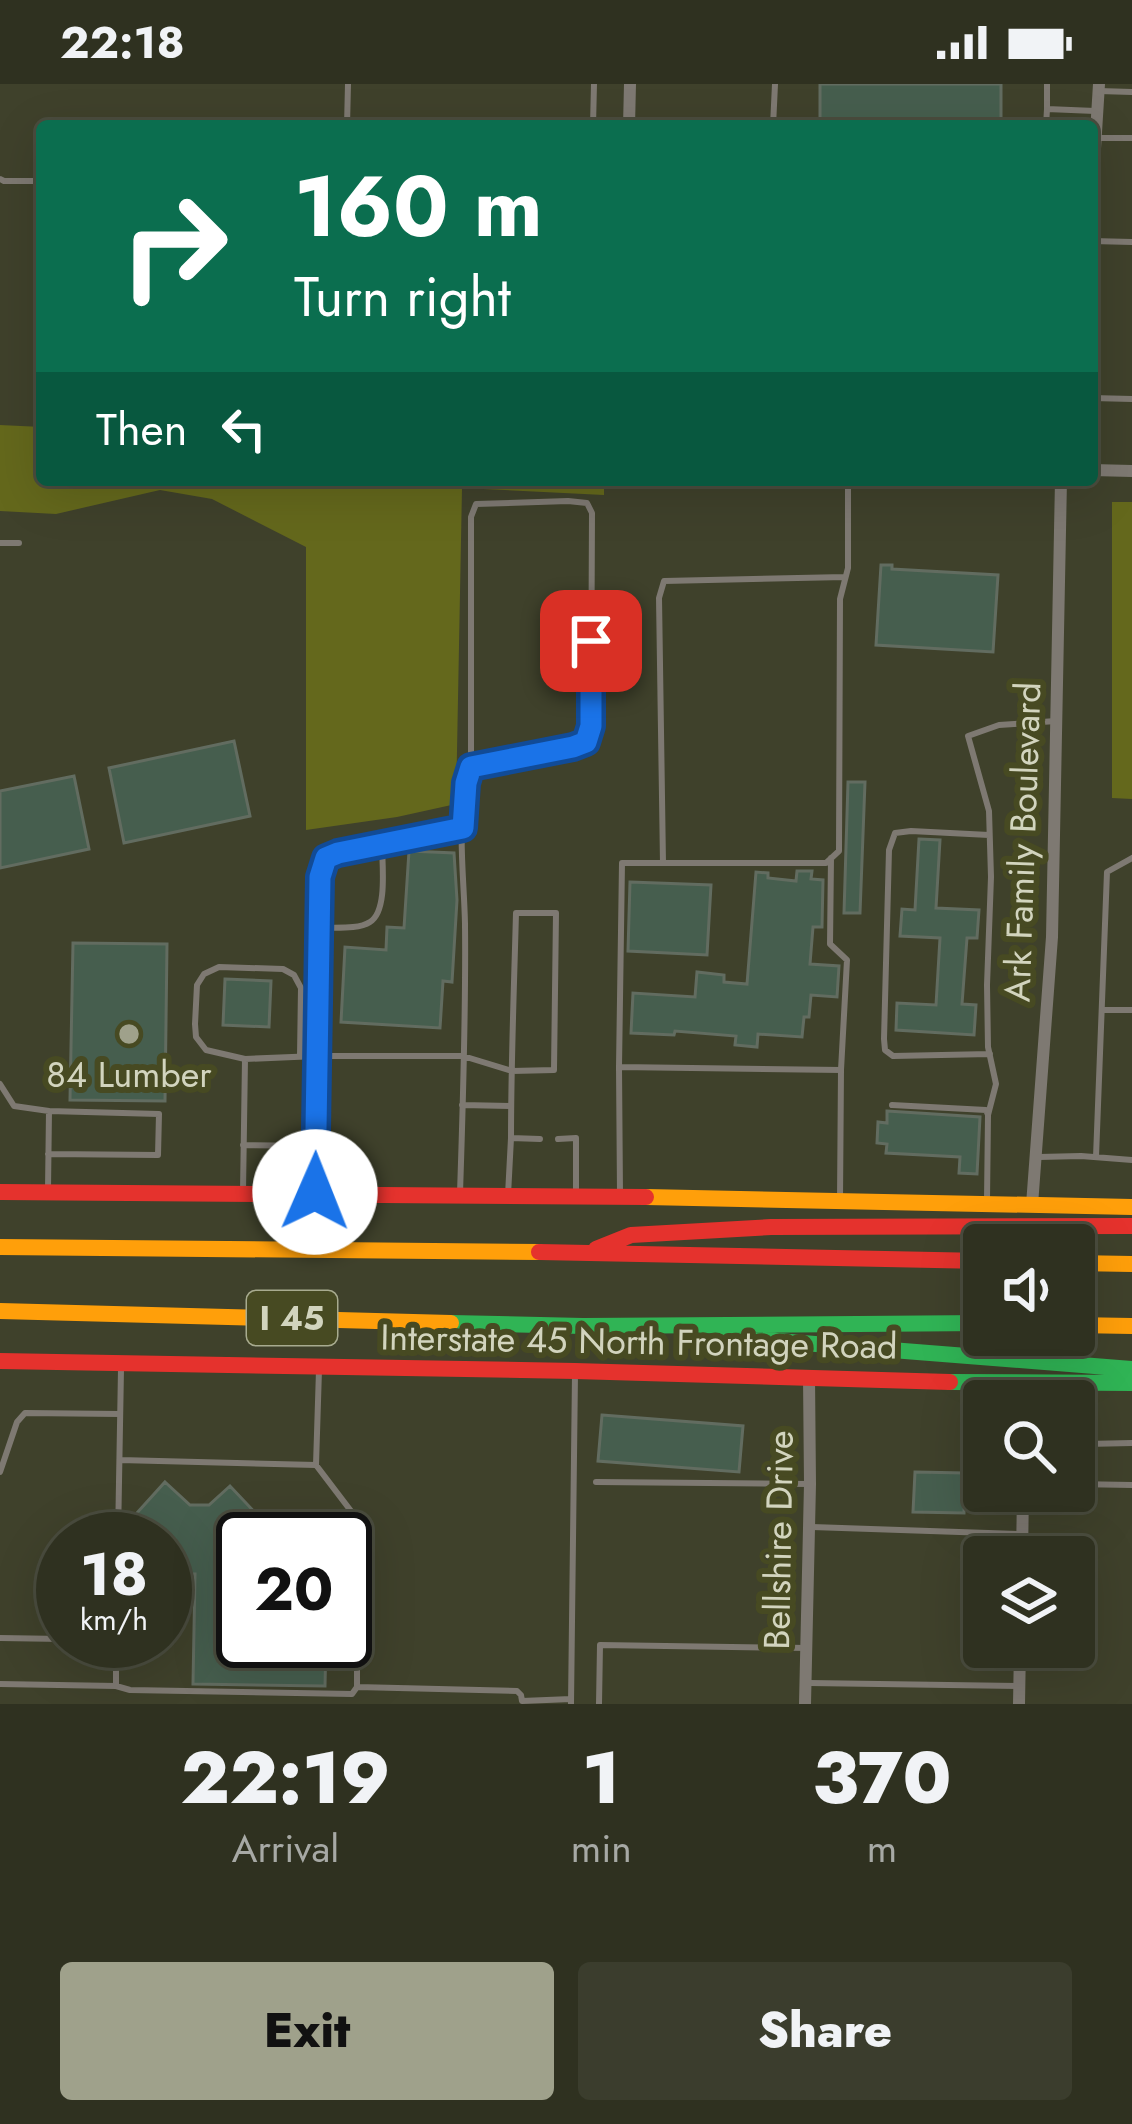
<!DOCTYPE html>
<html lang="en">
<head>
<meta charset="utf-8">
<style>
  body { margin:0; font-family:Jost,sans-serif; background:#3b3d2d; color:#f1f3f6; height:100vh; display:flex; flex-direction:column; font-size:45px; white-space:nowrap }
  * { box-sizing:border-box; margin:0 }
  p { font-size:39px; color:#a7a9a5 }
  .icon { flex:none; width:66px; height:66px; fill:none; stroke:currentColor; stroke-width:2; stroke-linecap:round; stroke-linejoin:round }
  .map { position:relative; height:1620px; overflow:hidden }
  .drawer { display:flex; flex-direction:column; background:#2f3120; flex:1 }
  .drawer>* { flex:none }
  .guide { position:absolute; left:36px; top:36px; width:1062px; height:366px; border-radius:12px; box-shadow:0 12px 48px #0002,0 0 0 3px #4a4c3e; background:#0b6e4f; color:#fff; overflow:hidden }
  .buttons { position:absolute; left:963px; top:1140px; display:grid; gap:24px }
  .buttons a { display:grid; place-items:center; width:132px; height:132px; border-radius:12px; background:#2f3120; box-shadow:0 12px 48px #0002,0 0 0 3px #4a4c3e; font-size:60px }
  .speed { position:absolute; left:36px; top:1428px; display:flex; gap:24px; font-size:60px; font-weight:700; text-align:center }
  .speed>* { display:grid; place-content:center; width:156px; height:156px; border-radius:50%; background:#2f3120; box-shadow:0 12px 48px #0002,0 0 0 3px #4a4c3e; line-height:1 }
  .speed small { font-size:30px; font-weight:400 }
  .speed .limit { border:6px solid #111; border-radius:18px; background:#fff; color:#111 }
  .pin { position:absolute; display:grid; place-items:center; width:102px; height:102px; color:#fff; margin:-51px; border-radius:24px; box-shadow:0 6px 18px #0006 }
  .me { position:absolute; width:132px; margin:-66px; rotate:1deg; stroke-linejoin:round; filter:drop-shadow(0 0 9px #0008) }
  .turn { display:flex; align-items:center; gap:42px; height:252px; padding:0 60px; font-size:54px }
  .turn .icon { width:156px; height:156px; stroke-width:2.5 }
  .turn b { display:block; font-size:84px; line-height:102px }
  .then { display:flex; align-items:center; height:114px; padding:0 60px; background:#0003; gap:24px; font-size:45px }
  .eta { display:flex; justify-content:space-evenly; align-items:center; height:204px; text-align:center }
  .eta b { font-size:72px; font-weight:800; line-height:84px }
  .button { display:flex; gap:24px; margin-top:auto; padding:24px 60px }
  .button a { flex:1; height:138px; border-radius:12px; background:#9fa18b; color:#111; font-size:48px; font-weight:800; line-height:138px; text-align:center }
  .button a+a { background:#3b3d2d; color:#f1f3f6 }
  .status { display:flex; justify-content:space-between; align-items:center; height:84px; padding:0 60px; background:#2f3120; direction:ltr }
  .status svg { height:33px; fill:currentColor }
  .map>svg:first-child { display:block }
  .green { fill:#64681c }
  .building { fill:#465e4e; stroke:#626c60; stroke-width:3 }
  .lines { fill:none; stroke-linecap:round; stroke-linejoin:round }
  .lane { stroke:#7e7972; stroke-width:6 }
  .street { stroke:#7e7972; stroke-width:12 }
  .fast { stroke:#30b455; stroke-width:16 }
  .slow { stroke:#ff9f0a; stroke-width:16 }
  .jam { stroke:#e5322d; stroke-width:16 }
  .route-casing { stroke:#114b97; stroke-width:30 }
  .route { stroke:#1a73e8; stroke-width:21 }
  .poi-dot { fill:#9fa18b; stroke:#474a22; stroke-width:4.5 }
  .labels { text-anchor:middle; stroke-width:12; stroke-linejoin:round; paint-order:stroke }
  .shield { fill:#474a22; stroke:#a8ab8f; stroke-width:3 }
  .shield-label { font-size:33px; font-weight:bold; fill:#d2d4be }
  .street-label { font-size:36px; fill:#d2d4be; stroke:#474a22 }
  .poi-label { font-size:36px; fill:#d2d4be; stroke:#474a22 }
</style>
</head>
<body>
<div class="status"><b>22:18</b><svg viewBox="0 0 49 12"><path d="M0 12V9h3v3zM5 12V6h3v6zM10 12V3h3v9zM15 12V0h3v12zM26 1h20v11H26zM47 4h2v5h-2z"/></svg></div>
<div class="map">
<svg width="1132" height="1620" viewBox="0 0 1132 1620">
  <rect width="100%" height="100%" fill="#3f412b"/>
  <!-- green -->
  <path class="green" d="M 0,341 L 42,343 L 42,396 L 604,396 L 604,411 L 462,404 L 456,720 L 397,733 L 306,746 L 306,463 L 212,415 L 160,406 L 56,430 L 0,427 Z
    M 1112,418 L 1132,418 L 1132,715 L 1112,714 Z"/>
  <!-- building -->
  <path class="building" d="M 820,0 L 1001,0 L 1001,42 L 820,42 Z
    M 881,481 L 892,481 L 892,485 L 998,491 L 993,568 L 876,561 Z
    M 234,657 L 250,732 L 124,759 L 109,684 Z
    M 74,692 L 89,765 L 0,784 L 0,707 Z
    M 848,698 L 865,698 L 860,829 L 844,829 Z
    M 919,755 L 940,756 L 936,824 L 979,826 L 977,854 L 967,854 L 962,920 L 976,921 L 974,951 L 896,946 L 897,919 L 936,921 L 940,854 L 900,852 L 902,825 L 915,826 Z
    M 409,767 L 454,769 L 457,816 L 452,898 L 443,897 L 440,944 L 341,938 L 345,863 L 386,866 L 387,843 L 404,844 Z
    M 797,787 L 812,787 L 811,795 L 823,796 L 822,843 L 813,843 L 810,880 L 839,882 L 837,913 L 811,911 L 809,933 L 804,933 L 802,953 L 758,950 L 757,963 L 735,961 L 736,952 L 675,947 L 674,951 L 631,949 L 633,909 L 695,913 L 697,888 L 724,891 L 724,898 L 747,900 L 756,788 L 768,789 L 768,794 L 796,797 Z
    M 630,798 L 711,801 L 707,871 L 628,867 Z
    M 73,859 L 167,860 L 165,1017 L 70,1016 Z
    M 225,895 L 271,897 L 269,943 L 223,941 Z
    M 887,1027 L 980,1033 L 977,1090 L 959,1089 L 960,1073 L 886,1069 L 887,1060 L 877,1059 L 878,1038 L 887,1039 Z
    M 602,1331 L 743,1342 L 739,1388 L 598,1377 Z
    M 915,1388 L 965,1389 L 964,1429 L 913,1428 Z
    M 165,1398 L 190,1421 L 209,1421 L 230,1402 L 263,1437 L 262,1455 L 243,1455 L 243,1557 L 326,1557 L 325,1602 L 193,1600 L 195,1490 L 165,1490 L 165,1455 L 126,1455 L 126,1441 Z"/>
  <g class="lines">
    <!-- lane -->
    <path class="lane" d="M 1099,7 L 1132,8
      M 1047,25 L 1047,0
      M 347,42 L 348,0
      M 593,42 L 594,0
      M 773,42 L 775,0
      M 1046,42 L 1047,25 L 1095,27
      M 1098,54 L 1132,54
      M 0,95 L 4,97 L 42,97
      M 1092,157 L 1132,158
      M 1092,314 L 1132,315
      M 0,459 L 19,459
      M 989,751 L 911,747 L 895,749 L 889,766 L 884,955 L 885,966 L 893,972 L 990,970
      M 831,774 L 830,860 L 847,876 L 841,986
      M 663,779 L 659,514 L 664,497 L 845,493
      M 319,844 C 334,843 358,846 370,838 C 388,827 382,780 382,760
      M 1102,926 L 1132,926
      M 245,975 L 206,966 L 196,953 L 195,940 L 197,901 L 204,890 L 219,883 L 283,885 L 294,891 L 301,904 L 300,972
      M 619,983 L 622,779 L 826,779 L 839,767 L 840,515 L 848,484 L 848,396
      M 0,1000 L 14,1022 L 49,1027
      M 462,1021 L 511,1022
      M 892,1021 L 986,1026 L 988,1031 L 987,1116
      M 988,1031 L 996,1000 L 988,963 L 987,901 L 991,793 L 989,727 L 968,652 L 999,641 L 1056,637
      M 558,1055 L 576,1054 L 576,1109
      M 243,1061 L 316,1062
      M 1039,1073 L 1081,1072 L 1132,1076
      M 1096,1073 L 1107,788 L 1132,774
      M 48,1105 L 49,1027 L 159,1030 L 158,1071 L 48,1070
      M 243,1108 L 245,975 L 317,972 L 463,972 L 512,987 L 554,986 L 556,829 L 516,829 C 514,904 511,979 511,1054
      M 315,1108 L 320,793 L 326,774 L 338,769 L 463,744
      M 460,1109 C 463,1020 466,929 465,840 C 464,788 455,732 471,683 L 573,663 L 586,658 L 591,642 L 592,429 L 587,419 L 568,417 L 476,420 L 471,433 L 471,683
      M 620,1110 L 619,983 L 841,986 L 840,1115
      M 508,1111 L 511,1054 L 540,1055
      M 319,1286 L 316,1381 L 354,1431 L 357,1440 L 357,1602
      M 120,1376 L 316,1381
      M 0,1388 L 17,1338 L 25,1329 L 120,1330
      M 596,1398 L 808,1400
      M 1074,1400 L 1132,1401
      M 1081,1400 L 1083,1364 L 1086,1360 L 1132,1359
      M 812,1443 L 1020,1450
      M 118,1455 L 121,1285
      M 0,1554 L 63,1555
      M 809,1599 L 1018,1602
      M 0,1600 L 116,1602 L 116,1557
      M 116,1602 L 130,1606 L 352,1610 L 357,1603 L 517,1607 L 521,1611 L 522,1617 L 571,1615
      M 571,1620 L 575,1290
      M 599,1620 L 600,1561 L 806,1564"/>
    <!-- street -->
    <path class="street" d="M 629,42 L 630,0
      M 1092,113 L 1099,0
      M 1092,386 L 1132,387
      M 1032,1121 L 1052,853 L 1061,396
      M 1022,1473 L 1023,1407
      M 805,1620 L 810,1400 L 809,1293
      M 1019,1620 L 1020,1563"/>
    <!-- fast -->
    <path class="fast" d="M 451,1239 L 583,1242 L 984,1239
      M 727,1253 L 1132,1285
      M 950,1298 L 1132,1299"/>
    <!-- slow -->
    <path class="slow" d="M 646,1113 L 1132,1123
      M 0,1163 L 539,1168
      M 1074,1179 L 1132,1180
      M 0,1227 L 451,1239
      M 1074,1241 L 1132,1242"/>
    <!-- jam -->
    <path class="jam" d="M 0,1108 L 646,1113
      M 596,1165 L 631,1151 L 771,1143 L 1132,1142
      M 539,1168 L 984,1177
      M 0,1277 L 575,1287 L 950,1298"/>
  </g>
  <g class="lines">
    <defs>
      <path id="route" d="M 315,1108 L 320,793 L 326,774 L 338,769 L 463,744 L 466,699 L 471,683 L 573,663 L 586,658 L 591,642 L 591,557"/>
    </defs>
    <!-- route casing -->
    <use href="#route" class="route-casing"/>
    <!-- route -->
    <use href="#route" class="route"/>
  </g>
  <!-- markers -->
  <circle class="poi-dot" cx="129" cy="950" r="12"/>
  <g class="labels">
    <!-- shield labels -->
    <rect class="shield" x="247" y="1207" width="90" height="54" rx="9"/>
    <g class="shield-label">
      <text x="292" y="1246">I 45</text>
    </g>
    <!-- street labels -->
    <g class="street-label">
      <text transform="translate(1022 758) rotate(-88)" y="13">Ark Family Boulevard</text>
      <text transform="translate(639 1257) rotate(1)" y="13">Interstate 45 North Frontage Road</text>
      <text transform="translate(778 1456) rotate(-89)" y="13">Bellshire Drive</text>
    </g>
    <!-- poi labels -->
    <g class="poi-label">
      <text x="129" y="1003">84 Lumber</text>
    </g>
  </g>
</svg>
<div class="buttons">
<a><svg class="icon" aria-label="sound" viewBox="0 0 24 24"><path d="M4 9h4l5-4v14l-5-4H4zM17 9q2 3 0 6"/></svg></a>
<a><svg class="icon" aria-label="search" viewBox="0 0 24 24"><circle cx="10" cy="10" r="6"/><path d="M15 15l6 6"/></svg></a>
<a><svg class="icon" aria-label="layers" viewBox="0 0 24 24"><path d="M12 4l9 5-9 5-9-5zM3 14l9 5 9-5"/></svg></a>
</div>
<div class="speed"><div>18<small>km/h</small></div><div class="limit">20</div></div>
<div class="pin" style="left:591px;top:557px;background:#d93025"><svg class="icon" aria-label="arrive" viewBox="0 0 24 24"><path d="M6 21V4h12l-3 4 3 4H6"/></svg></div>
<svg class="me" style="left:315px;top:1108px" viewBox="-20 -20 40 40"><circle r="19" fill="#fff"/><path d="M0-13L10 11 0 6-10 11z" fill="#1a73e8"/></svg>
<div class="guide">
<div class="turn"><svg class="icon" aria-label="right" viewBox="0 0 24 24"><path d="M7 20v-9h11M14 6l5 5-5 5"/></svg><div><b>160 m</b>Turn right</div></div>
<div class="then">Then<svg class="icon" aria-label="left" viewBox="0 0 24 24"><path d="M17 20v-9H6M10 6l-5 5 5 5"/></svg></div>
</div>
</div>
<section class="drawer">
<div class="eta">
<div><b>22:19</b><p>Arrival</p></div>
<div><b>1</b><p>min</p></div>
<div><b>370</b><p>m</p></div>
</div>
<div class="button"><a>Exit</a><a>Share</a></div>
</section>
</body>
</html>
